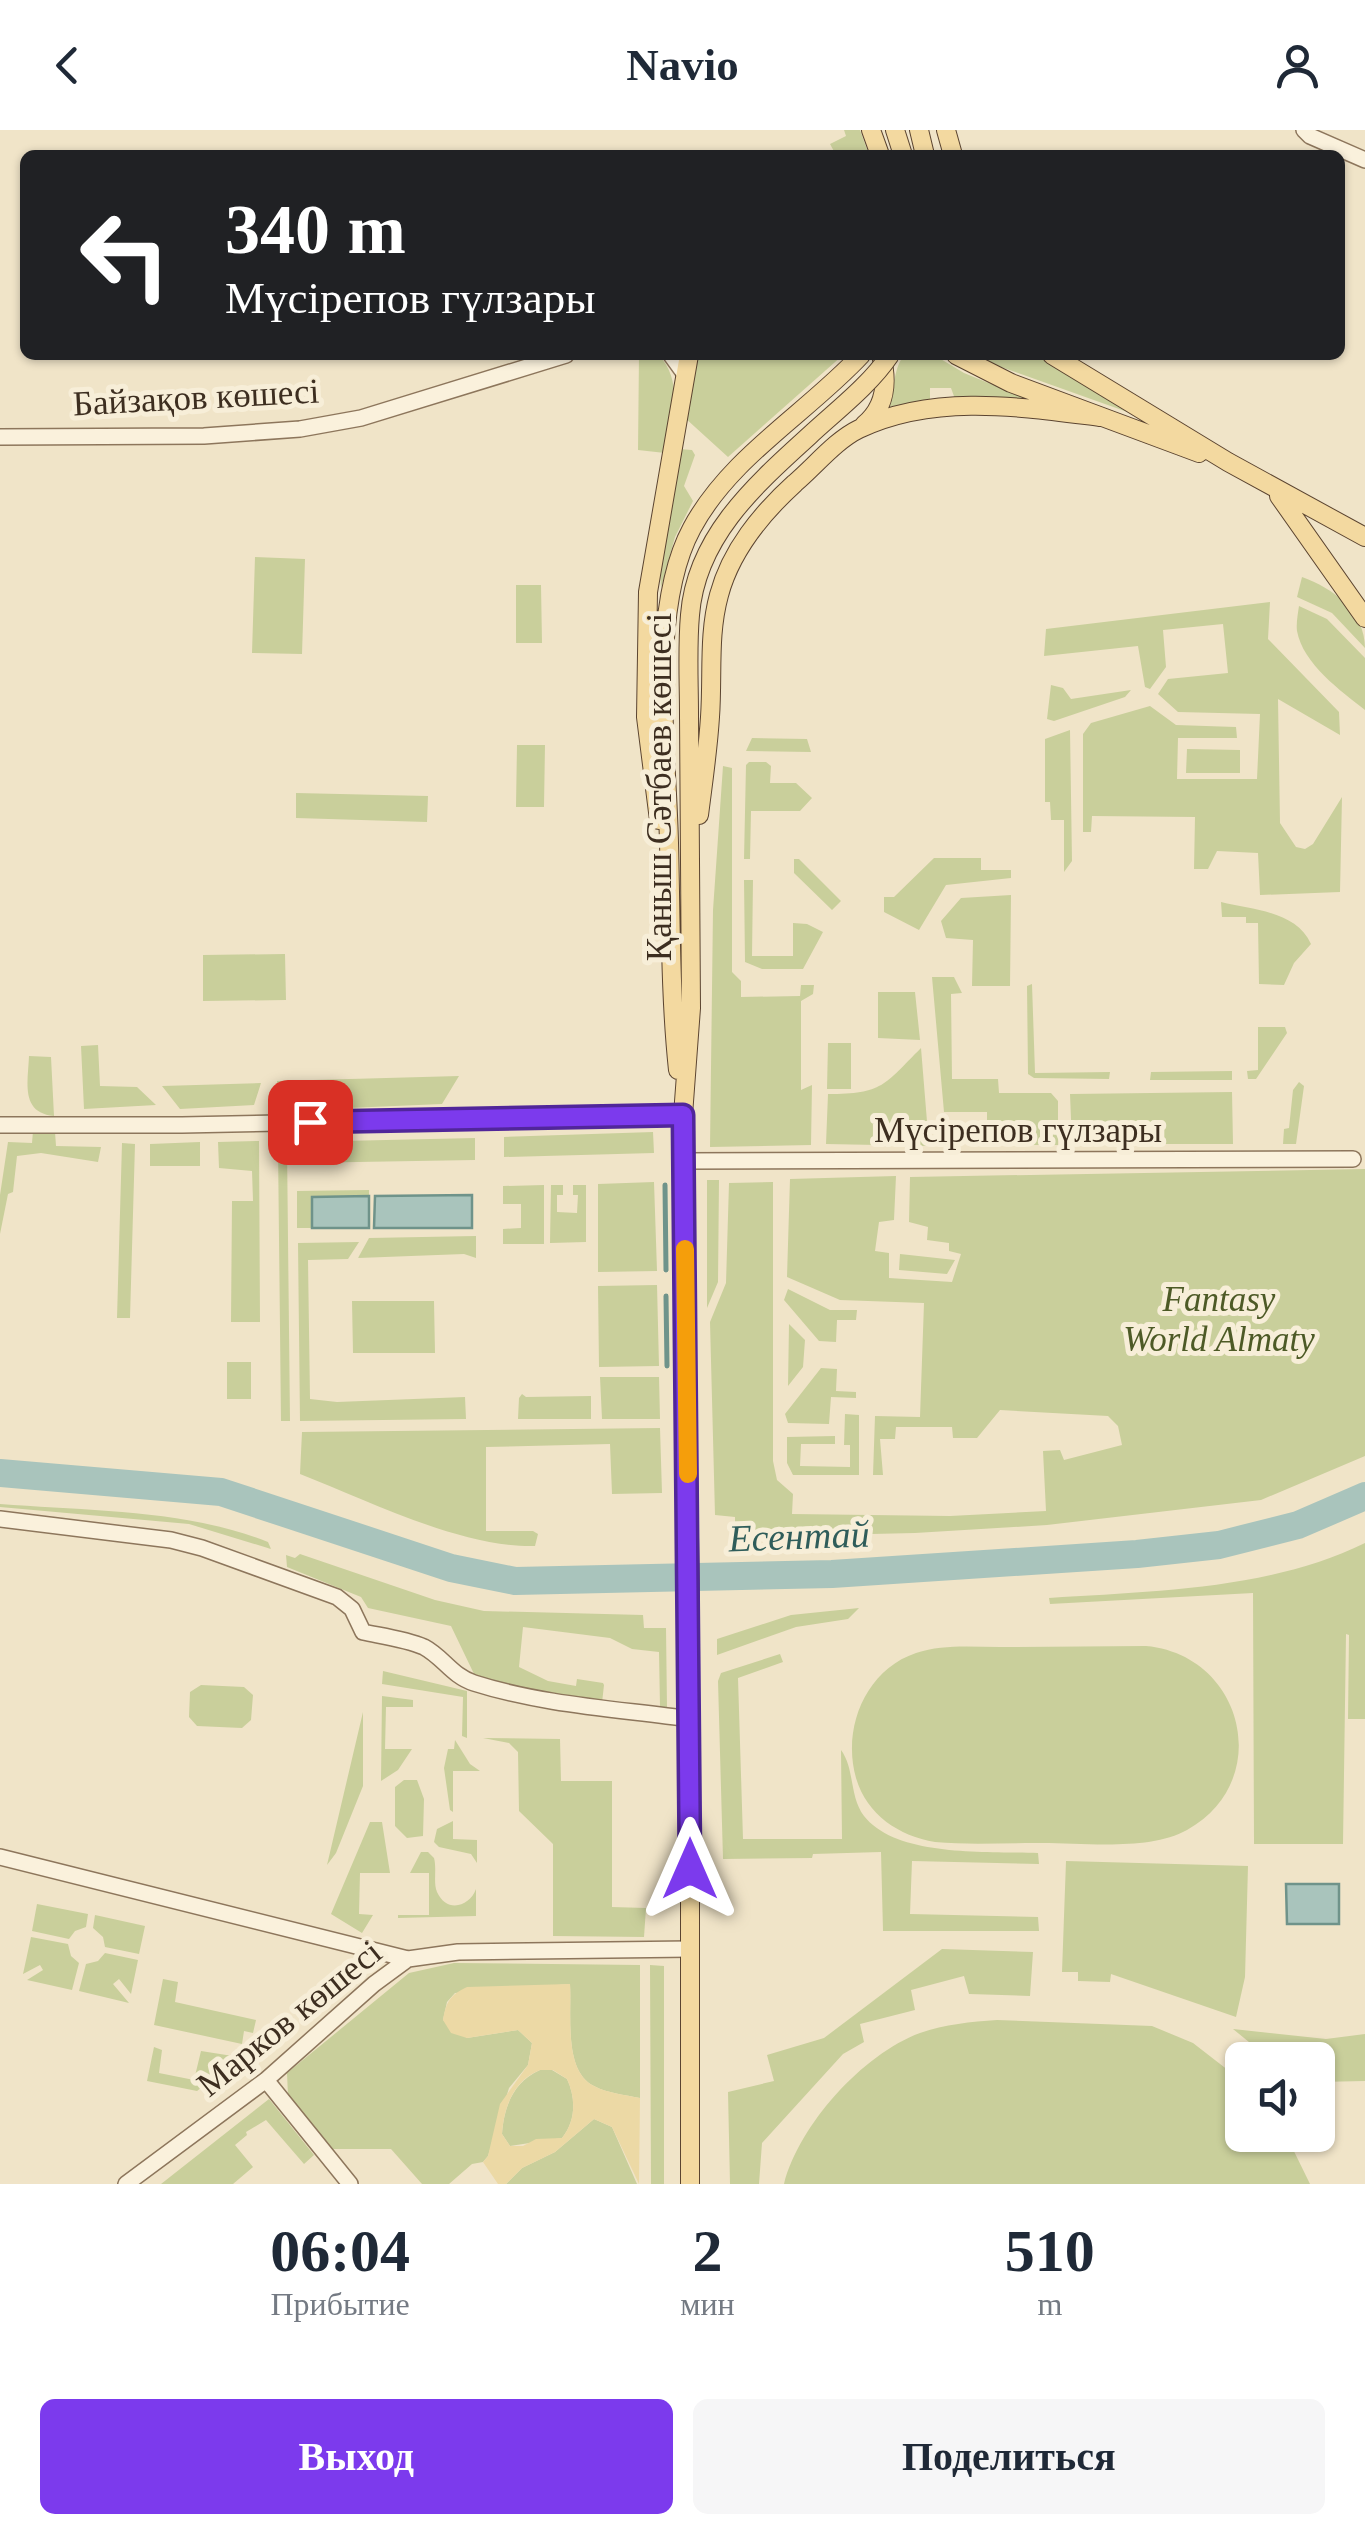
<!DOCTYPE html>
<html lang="ru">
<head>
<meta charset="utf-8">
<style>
  body { margin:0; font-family:Georgia,serif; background:#f6f6f7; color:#1f2937; height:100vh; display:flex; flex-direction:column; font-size:38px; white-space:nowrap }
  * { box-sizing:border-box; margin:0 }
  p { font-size:32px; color:#747a83 }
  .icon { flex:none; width:55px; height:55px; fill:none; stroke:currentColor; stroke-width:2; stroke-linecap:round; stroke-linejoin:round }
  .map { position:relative; height:2054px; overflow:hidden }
  .sheet { display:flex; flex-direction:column; background:#fff; flex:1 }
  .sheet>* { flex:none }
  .top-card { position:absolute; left:20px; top:20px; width:1325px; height:210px; border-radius:15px; box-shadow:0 2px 8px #0004; background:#202124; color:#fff; overflow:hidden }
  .controls { position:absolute; left:1225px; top:1912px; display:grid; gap:20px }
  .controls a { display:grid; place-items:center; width:110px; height:110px; border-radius:15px; background:#fff; box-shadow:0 2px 8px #0004; font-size:50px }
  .pin { position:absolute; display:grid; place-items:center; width:85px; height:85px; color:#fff; margin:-42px; border-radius:20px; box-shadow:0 5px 15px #0006 }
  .me { position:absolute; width:110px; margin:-55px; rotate:0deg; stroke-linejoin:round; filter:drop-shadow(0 0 8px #0008) }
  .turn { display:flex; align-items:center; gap:35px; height:210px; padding:0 40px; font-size:45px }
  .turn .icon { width:130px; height:130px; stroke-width:2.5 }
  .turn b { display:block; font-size:70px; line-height:85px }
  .eta { display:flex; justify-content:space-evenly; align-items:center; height:170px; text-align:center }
  .eta b { font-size:60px; font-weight:800; line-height:70px }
  .primary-button { display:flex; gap:20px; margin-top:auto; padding:20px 40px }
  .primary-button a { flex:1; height:115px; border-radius:15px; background:#7c3aed; color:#fff; font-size:40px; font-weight:800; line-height:115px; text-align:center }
  .primary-button a+a { background:#f6f6f7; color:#1f2937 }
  header { display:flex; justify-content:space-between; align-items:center; height:130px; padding:0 40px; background:#fff; font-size:45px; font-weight:800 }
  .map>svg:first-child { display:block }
  .green { fill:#c9cf9b }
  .sand { fill:#ecd9a5; fill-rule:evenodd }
  .water { fill:#a9c4bc; stroke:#6f938a; stroke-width:2.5 }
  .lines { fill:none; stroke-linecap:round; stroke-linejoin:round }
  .stream { stroke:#6f938a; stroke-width:5 }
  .river { stroke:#a9c4bc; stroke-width:28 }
  .minor-casing { stroke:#8d765c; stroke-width:18 }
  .major-casing { stroke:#5b4430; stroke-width:20 }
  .minor { stroke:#faf1dc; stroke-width:15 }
  .major { stroke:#f3d9a0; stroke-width:18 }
  .major-bridge-casing { stroke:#5b4430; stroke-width:20; stroke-linecap:butt }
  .major-bridge { stroke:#f3d9a0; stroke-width:18 }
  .route-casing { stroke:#51269a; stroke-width:25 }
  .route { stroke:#7c3aed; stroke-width:18 }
  .slow { stroke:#f59e0b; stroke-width:18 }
  .labels { text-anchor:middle; stroke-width:10; stroke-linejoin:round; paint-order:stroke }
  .street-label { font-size:35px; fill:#3d2e20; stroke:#f7eed8 }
  .park-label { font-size:35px; font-style:italic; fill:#4d5a26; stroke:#f7eed8 }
  .water-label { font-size:38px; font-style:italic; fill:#2f5d5a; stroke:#f7eed8 }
</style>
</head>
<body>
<header><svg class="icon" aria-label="back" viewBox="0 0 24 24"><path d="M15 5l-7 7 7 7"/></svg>Navio<svg class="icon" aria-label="person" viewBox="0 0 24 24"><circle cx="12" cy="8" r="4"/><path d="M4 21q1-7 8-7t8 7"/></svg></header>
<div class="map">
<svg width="1365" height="2054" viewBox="0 0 1365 2054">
  <rect width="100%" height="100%" fill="#f0e4c8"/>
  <!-- green -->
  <path class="green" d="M 844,0 L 860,0 L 869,25 L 836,25 L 830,14 L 846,6 Z
    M 639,225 L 659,225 C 685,255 671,287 665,323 L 638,320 Z
    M 697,225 L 843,225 L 728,327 L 684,287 Z
    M 904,225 L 934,225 L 964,243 L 1038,273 L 955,269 L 951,258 L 930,258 L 930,271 L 886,283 C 896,263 891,243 904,225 Z
    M 976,225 L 1042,225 L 1147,289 L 1001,237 Z
    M 679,319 L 692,320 L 695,325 L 684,356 L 693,371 L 675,407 L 661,458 L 660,438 Z
    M 255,427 L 305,429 L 302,524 L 252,523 Z
    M 1302,447 C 1333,458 1365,482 1365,518 L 1332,483 L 1297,467 Z
    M 516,455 L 541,455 L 542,513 L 516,513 Z
    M 1270,472 L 1268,509 L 1339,582 L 1340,605 L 1278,569 L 1280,693 L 1296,717 L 1305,719 L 1313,714 L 1342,667 L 1340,762 L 1260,765 L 1258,723 L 1217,721 L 1208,739 L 1194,739 L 1195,687 L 1092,686 L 1091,702 L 1083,702 L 1083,604 L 1091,593 L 1150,576 L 1176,595 L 1236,597 L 1237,608 L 1178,608 L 1177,649 L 1257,649 L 1260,584 L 1178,582 L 1158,564 L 1168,549 L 1228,543 L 1223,494 L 1163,500 L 1166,537 L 1150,559 L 1145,557 L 1138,516 L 1044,526 L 1046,499 Z
    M 1299,476 L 1327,489 L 1365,528 L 1365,580 C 1341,561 1303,534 1297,501 C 1296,493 1298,483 1299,476 Z
    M 1051,555 L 1063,558 L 1071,569 L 1131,560 L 1125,567 L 1054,591 L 1047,589 Z
    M 1070,600 L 1072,731 L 1064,742 L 1064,690 L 1051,690 L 1050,672 L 1045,672 L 1045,609 Z
    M 752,608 L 807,609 L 811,622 L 746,621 Z
    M 517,615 L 545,615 L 544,677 L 516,677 Z
    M 1187,619 L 1240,620 L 1240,643 L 1186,643 Z
    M 749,632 L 766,632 L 771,636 L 770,653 L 796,653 L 812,668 L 800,681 L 751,681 L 750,729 L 744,729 L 746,635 Z
    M 723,636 L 732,638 L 732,842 L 741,851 L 741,867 L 800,866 L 801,855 L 814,855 L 813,864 L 801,871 L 801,960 L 812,955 L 811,1015 L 710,1017 L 713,780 Z
    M 296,663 L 428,666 L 427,692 L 296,688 Z
    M 934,728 L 981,728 L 981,740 L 1011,740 L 1011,748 L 946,755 L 919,800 L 884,782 L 884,767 L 894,767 Z
    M 794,729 L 799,729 L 841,771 L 832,780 L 794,743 Z
    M 744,750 L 753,750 L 752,826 L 793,826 L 793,793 L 807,794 L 823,802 L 803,839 L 762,839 L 745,832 Z
    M 1011,765 L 1010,856 L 972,856 L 973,810 L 946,808 L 941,791 L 961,768 Z
    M 1221,772 C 1254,780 1296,781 1311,814 L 1294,833 L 1284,855 L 1259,854 L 1258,793 L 1246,793 L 1246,787 L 1222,787 Z
    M 285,824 L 286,870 L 203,871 L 203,825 Z
    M 932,847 L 954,847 L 962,863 L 951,864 L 952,949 L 998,949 L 999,963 L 1051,963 L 1058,971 L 1058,1015 L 987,1015 L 987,982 L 944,982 Z
    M 1032,854 L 1035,943 L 1110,942 L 1109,949 L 1034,948 L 1028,944 L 1027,856 Z
    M 878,862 L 915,862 L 920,910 L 878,908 Z
    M 1258,897 L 1285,897 L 1287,903 L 1256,949 L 1248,949 L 1247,941 L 1258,940 Z
    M 828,913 L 851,913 L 851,959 L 827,959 Z
    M 98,915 L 100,956 L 137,957 L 156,975 L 84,979 L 81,916 Z
    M 921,918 L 929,1016 L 826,1014 L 828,964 C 883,964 884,955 921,918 Z
    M 29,926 L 51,927 L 54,986 C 20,983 28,952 29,926 Z
    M 1232,941 L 1232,950 L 1150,950 L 1151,942 Z
    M 459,946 L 442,974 L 278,981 L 277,951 Z
    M 1299,952 L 1304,956 L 1296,1014 L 1283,1014 L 1284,999 L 1289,998 L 1293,960 Z
    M 261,953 L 254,975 L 180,979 L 162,956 Z
    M 1232,962 L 1233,1014 L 1072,1014 L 1070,964 Z
    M 33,1001 L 55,1002 L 56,1016 L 101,1017 L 98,1032 L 41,1023 L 17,1026 L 13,1062 L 8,1064 L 0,1104 L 0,1065 L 8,1012 L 32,1013 Z
    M 653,1002 L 654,1023 L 504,1027 L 504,1007 Z
    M 475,1008 L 475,1030 L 298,1033 L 297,1012 Z
    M 259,1011 L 260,1192 L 231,1192 L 232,1071 L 253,1071 L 252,1041 L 219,1038 L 218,1012 Z
    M 200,1012 L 200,1036 L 150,1036 L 150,1014 Z
    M 122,1013 L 135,1014 L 130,1188 L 117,1188 Z
    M 278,1016 L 287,1016 L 290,1291 L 281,1291 Z
    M 1365,1039 L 1365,1326 L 1261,1370 L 1047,1395 L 915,1403 L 735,1407 L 735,1387 L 715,1385 L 710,1192 L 726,1153 L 729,1053 L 773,1052 L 773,1331 L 777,1350 L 793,1364 L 792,1384 L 950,1386 L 1046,1381 L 1043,1321 L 1060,1320 L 1064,1330 L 1122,1315 L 1118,1296 L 1108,1286 L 1000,1280 L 977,1308 L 953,1308 L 952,1297 L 896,1297 L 895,1309 L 880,1309 L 883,1345 L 873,1345 L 875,1286 L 920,1287 L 924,1173 L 840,1170 L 787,1147 L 790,1049 L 896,1046 L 894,1090 L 879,1092 L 875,1121 L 889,1123 L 889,1148 L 952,1152 L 961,1124 L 949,1121 L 949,1113 L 927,1110 L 928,1097 L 909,1092 L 910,1047 Z
    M 707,1050 L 719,1050 L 718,1152 L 707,1178 Z
    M 654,1052 L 657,1141 L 598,1142 L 598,1054 Z
    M 544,1055 L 544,1114 L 503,1114 L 503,1099 L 521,1098 L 521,1074 L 503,1074 L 503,1056 Z
    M 551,1055 L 563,1055 L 563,1065 L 557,1065 L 557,1082 L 577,1083 L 578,1065 L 573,1065 L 573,1055 L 586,1055 L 586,1112 L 550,1113 Z
    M 369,1060 L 369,1066 L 312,1067 L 312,1098 L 297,1098 L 297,1061 Z
    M 476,1106 L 476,1128 L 464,1124 L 358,1128 L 369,1108 Z
    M 359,1112 L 348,1129 L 308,1130 L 310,1269 L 337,1272 L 465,1267 L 466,1289 L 300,1291 L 298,1113 Z
    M 900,1124 L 955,1130 L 947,1144 L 899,1140 Z
    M 657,1155 L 659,1236 L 599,1237 L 598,1156 Z
    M 788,1159 L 830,1180 L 857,1180 L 856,1190 L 837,1190 L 836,1212 L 819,1211 L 784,1170 Z
    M 352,1171 L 434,1171 L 435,1223 L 353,1223 Z
    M 789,1194 L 805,1210 L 803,1237 L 788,1256 Z
    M 227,1232 L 251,1232 L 251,1269 L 227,1269 Z
    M 821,1238 L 837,1239 L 836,1261 L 856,1262 L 856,1268 L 831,1267 L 829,1294 L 788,1293 L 785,1284 Z
    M 600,1247 L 659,1247 L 660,1289 L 602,1289 Z
    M 522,1264 L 526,1267 L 591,1266 L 591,1289 L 518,1289 L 519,1268 Z
    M 845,1284 L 859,1285 L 859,1345 L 793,1345 L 787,1333 L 787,1307 L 835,1306 L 835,1314 L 801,1314 L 800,1336 L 850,1337 L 850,1315 L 844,1315 Z
    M 660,1298 L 662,1363 L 612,1364 L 610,1314 L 486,1317 L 486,1401 L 533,1401 L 538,1404 L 535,1416 C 462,1418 369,1371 300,1344 L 302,1302 Z
    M 0,1374 C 89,1381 184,1379 268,1412 L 271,1419 L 189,1394 L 0,1377 Z
    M 1365,1413 L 1365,1589 L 1348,1589 L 1349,1505 L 1346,1504 L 1343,1714 L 1254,1714 L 1253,1463 L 1050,1474 L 1049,1468 C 1153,1461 1269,1460 1365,1413 Z
    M 300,1424 L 435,1470 L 484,1481 L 643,1485 L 644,1498 L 666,1498 L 667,1578 L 660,1577 L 659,1522 L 632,1519 L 610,1508 L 523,1497 L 519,1537 L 548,1551 L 576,1556 L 577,1549 L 603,1553 L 604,1555 L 602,1573 L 530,1562 L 475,1546 L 451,1496 L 368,1478 L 361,1467 L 287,1437 L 286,1425 L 295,1428 Z
    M 859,1478 L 848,1489 L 796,1497 L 717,1525 L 717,1509 L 791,1485 Z
    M 1146,1516 C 1244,1525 1275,1651 1187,1700 C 1148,1722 1079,1712 1035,1713 C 1002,1713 968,1715 935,1712 C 899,1706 867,1685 856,1648 C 842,1599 865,1540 916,1523 C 943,1514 972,1517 1000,1517 C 1049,1517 1097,1516 1146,1516 Z
    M 780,1524 L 783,1532 L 738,1548 L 743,1709 L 842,1709 L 841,1620 C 855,1639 849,1666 864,1686 C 897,1728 990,1721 1038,1723 L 1039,1734 L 912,1731 L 910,1784 L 1038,1787 L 1039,1801 L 883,1801 L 881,1722 L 813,1724 L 812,1728 L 723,1729 L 718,1551 L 721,1543 Z
    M 383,1541 L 467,1561 L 467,1608 L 462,1606 L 463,1567 L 382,1554 Z
    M 201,1555 L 244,1557 L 253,1565 L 251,1590 L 242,1598 L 197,1596 L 189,1587 L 190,1562 Z
    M 382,1566 L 413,1570 L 413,1577 L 386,1577 L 385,1619 L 412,1619 L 398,1640 L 381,1651 Z
    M 363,1582 L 363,1656 L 336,1723 L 327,1735 Z
    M 483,1608 L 560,1609 L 561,1651 L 612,1651 L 612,1777 L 646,1778 L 644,1807 L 553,1806 L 553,1714 L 519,1681 L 518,1622 L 509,1613 Z
    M 455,1610 L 470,1634 L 480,1641 L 453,1641 L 453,1682 L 450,1680 L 444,1638 L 448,1619 L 454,1619 Z
    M 404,1650 L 417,1650 L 424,1669 L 423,1706 L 407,1708 L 395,1696 L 395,1657 Z
    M 453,1691 L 453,1709 L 477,1710 L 477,1733 L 471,1724 L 439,1717 L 434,1712 L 437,1699 Z
    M 370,1692 L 382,1692 L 390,1743 L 360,1743 L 359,1784 L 373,1785 L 362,1803 L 331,1784 Z
    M 421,1722 L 428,1722 L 434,1728 C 437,1739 433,1753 437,1762 C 447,1784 470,1776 476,1759 L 476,1786 L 398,1788 L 398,1785 L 429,1785 L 429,1743 L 410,1743 Z
    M 1066,1731 L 1248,1736 L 1245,1847 L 1236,1887 L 1111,1844 L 1110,1852 L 1078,1851 L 1078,1842 L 1062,1842 Z
    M 37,1774 L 88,1784 L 86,1797 L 75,1801 L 69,1809 L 32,1801 Z
    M 95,1785 L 145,1796 L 139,1824 L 105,1817 L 103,1807 L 93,1798 Z
    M 31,1807 L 68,1814 L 71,1826 L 79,1833 L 72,1860 L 27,1850 L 43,1840 L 40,1835 L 23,1844 Z
    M 942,1819 L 1033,1822 L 1030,1866 L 969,1864 L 964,1846 L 911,1860 L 915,1880 L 860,1894 L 864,1912 L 843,1924 L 762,2013 L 759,2054 L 730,2054 L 728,1962 L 774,1951 L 767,1925 L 824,1908 Z
    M 105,1823 L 138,1830 L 131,1864 L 119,1849 L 113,1854 L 129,1873 L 79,1861 L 86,1834 L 98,1831 Z
    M 454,1833 L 640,1835 L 640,1968 C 625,1965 607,1963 594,1956 C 563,1941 572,1883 570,1854 L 455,1863 L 447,1872 L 443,1890 L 467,1908 L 518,1900 L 532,1913 L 528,1935 L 509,1958 L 488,2026 L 483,2032 L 472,2034 L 449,2054 L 422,2054 L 391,2019 L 332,2019 L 288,1965 L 287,1943 L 409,1843 Z
    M 650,1835 L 664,1836 L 664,2054 L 651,2054 Z
    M 163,1849 L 178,1852 L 175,1872 L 256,1890 L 253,1903 L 244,1901 L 242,1914 L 154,1895 Z
    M 997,1890 L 1152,1896 L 1193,1913 L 1242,1951 L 1242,2005 L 1286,2005 L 1310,2054 L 784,2054 C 799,1995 863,1924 920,1903 C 945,1894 971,1892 997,1890 Z
    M 1233,1899 L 1326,1909 L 1365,1904 L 1365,1951 L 1318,1952 L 1318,1930 L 1271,1930 Z
    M 154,1917 L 162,1920 L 159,1943 L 194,1950 L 201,1921 L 239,1927 L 197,1961 L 147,1951 Z
    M 540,1940 L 552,1940 L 567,1949 C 576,1968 576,1991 562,2008 L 510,2016 L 502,2004 C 504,1977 513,1952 540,1940 Z
    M 269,1969 L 314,2025 L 304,2034 L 266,1990 L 246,2002 L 247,2005 L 235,2015 L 253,2037 L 233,2054 L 161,2054 Z
    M 594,1989 L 612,1997 L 637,2054 L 506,2054 L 522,2038 L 555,2022 Z"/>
  <!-- sand -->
  <path class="sand" d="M 570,1854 C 572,1883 563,1941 594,1956 C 607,1963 625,1965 640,1968 L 639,2054 L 612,1997 L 594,1989 L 555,2022 L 522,2038 L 506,2054 L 498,2054 L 483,2032 L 488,2026 L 500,1974 L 528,1935 L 532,1913 L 518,1900 L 467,1908 L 451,1903 L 443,1890 C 446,1872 450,1865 467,1857 ZM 540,1940 L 553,1940 L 567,1949 C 576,1968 576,1991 562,2008 L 536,2009 L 523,2016 L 510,2016 L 502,2004 C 504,1977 513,1951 540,1940 Z"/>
  <!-- water -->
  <path class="water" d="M 472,1065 L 472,1098 L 374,1098 L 375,1066 Z
    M 369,1066 L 369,1098 L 312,1098 L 312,1067 Z
    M 1286,1754 L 1339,1754 L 1339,1794 L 1287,1794 Z"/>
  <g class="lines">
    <!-- stream -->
    <path class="stream" d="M 665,1055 L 666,1140
      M 666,1166 L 667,1236"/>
    <!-- river -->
    <path class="river" d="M 0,1343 L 221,1362 L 451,1438 L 515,1451 L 832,1444 L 1137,1424 L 1219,1415 L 1298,1395 L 1365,1366"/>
    <defs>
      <path id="minor" d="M 1304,0 L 1310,6 L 1365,30
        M 671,225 L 684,243
        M 0,307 L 204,306 L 300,299 L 361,288 L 566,225
        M 0,995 L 182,995 L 683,985
        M 684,1031 L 1353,1029
        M 0,1389 L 171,1410 L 202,1418 L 337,1467 L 352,1479 L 363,1502 C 382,1506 406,1509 424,1517 C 443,1527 452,1546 474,1553 C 543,1575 619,1579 690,1589
        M 0,1727 L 408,1829
        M 266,1950 L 350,2054
        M 126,2054 L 266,1950 L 374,1854 L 408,1829 L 458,1822 L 690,1819"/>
      <path id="major" d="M 871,0 L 880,25
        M 895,0 L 903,25
        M 919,0 L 925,25
        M 946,0 L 953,25
        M 956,225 L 1011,253 L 1199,323
        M 1052,225 L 1228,332 L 1365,407
        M 864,295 C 886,277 888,251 881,225
        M 1279,366 L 1365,488
        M 689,585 L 691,878 L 683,985 L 690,1477 L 690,2054
        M 699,685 C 703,653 708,620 710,587 C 713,545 708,505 719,465 C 731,420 761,384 795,353 C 815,336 836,310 859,299 C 935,263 1021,277 1100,287
        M 659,690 L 646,587 L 648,462 L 689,225
        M 678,940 C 670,864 671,789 669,713 C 667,621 648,479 692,398 C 730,327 807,283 861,225"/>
    </defs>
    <!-- minor casing -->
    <use href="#minor" class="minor-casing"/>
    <!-- major casing -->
    <use href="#major" class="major-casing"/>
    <!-- minor -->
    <use href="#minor" class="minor"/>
    <!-- major -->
    <use href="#major" class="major"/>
    <defs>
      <path id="major-bridge" d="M 689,585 C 689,552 687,518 690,485 C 696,407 755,355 809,306 C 837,280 869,256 890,225"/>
    </defs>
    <!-- major-bridge casing -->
    <use href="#major-bridge" class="major-bridge-casing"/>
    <!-- major-bridge -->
    <use href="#major-bridge" class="major-bridge"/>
  </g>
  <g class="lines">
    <defs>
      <path id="route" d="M 310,992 L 683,985 L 690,1739"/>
    </defs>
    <!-- route casing -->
    <use href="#route" class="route-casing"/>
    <!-- route -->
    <use href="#route" class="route"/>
    <!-- slow -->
    <path class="slow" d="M 685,1119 L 688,1344"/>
  </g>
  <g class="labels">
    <!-- street labels -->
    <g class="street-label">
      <text transform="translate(196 267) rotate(-3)" y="12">Байзақов көшесі</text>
      <text transform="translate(659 657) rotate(-90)" y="12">Қаныш Сәтбаев көшесі</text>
      <text x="1018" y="1012">Мүсірепов гүлзары</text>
      <text transform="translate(289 1888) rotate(-39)" y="12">Марков көшесі</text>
    </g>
    <!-- park labels -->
    <g class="park-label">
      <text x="1219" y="1181">Fantasy<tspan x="1219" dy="40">World Almaty</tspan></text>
    </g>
    <!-- water labels -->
    <g class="water-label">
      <text transform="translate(799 1406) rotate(-2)" y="13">Есентай</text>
    </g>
  </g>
</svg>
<div class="controls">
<a><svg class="icon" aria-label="sound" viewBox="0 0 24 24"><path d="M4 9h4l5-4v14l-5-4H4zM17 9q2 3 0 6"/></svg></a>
</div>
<div class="pin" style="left:310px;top:992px;background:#d93025"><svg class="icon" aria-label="arrive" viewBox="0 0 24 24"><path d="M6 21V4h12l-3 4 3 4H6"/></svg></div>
<svg class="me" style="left:690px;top:1739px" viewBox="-20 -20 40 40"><path d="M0-17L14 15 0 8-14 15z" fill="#7c3aed" stroke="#fff" stroke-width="4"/></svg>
<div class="top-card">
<div class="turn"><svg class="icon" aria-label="left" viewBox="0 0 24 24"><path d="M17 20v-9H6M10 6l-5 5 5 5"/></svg><div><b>340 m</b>Мүсірепов гүлзары</div></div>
</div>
</div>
<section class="sheet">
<div class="eta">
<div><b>06:04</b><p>Прибытие</p></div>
<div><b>2</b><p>мин</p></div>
<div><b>510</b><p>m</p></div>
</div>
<div class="primary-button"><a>Выход</a><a>Поделиться</a></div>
</section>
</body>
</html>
